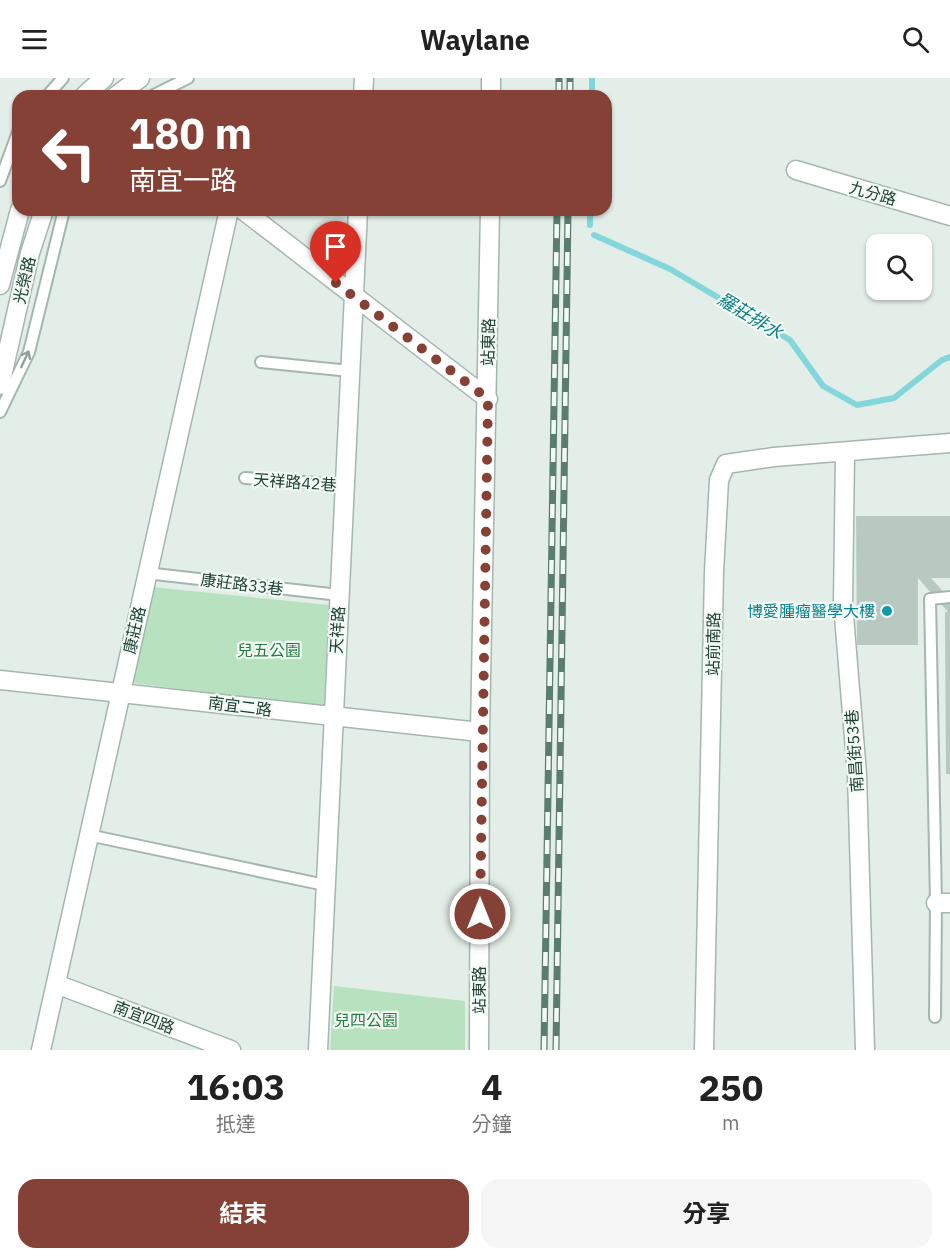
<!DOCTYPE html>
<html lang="zh-TW">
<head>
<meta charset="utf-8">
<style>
  body { margin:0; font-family:"IBM Plex Sans","Noto Sans TC",sans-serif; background:#f6f6f6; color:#222; height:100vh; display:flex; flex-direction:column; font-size:22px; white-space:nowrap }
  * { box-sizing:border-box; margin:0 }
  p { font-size:20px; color:#767676 }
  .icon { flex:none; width:33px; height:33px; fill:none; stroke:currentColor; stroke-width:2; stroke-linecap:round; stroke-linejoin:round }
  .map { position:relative; height:972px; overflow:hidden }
  .drawer { display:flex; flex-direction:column; background:#fff; flex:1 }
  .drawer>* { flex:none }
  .hud { position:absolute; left:12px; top:12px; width:600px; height:126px; border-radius:18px; box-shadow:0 2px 4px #0004; background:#854136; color:#fff; overflow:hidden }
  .tools { position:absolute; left:866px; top:156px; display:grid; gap:12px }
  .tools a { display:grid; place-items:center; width:66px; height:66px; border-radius:12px; background:#fff; box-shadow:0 2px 4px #0004; font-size:30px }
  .pin { position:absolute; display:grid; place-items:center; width:51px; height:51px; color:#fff; margin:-62px -26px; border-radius:50% 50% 50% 0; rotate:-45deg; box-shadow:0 0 6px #0007 }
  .pin .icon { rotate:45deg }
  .me { position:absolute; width:66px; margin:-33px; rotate:0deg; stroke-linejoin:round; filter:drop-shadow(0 0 4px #0008) }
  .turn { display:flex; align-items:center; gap:21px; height:126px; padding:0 18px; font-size:27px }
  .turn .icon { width:78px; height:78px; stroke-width:2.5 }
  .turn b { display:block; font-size:42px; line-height:51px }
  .eta { display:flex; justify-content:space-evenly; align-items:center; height:102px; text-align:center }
  .eta b { font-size:36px; font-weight:700; line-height:42px }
  .primary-button { display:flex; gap:12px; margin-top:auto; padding:12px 18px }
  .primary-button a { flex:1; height:69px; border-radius:18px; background:#854136; color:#fff; font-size:24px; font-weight:700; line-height:69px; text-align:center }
  .primary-button a+a { background:#f6f6f6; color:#222 }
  header { display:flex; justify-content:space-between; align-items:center; height:78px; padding:0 18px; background:#fff; font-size:27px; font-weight:700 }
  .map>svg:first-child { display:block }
  .green { fill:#b8e2bf }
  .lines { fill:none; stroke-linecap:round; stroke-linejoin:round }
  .stream { stroke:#83d6d9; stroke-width:6 }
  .building { fill:#b7c9c0 }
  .service-casing { stroke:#a4b7ae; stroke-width:14 }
  .minor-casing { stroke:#a4b7ae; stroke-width:21 }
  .tertiary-casing { stroke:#a4b7ae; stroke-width:21 }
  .service { stroke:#fff; stroke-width:10 }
  .minor { stroke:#fff; stroke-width:18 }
  .tertiary { stroke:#fff; stroke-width:18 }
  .rail-casing { stroke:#5a7d70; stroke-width:7 }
  .rail { stroke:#f3faf6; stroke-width:4.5; stroke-dasharray:14; stroke-linecap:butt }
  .oneway { stroke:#90a09a }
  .route { stroke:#854136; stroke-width:10; stroke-dasharray:0 18 }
  .culture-dot { fill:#0f9aa8; stroke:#f3faf6; stroke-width:2 }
  .labels { text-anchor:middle; stroke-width:4.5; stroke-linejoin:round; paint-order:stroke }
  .street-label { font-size:16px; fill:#204134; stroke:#f3faf6 }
  .culture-label { font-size:16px; fill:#0d838f; stroke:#f3faf6; text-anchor:end }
  .park-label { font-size:16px; fill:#257d3d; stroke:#f3faf6 }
  .water-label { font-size:18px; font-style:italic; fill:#127f85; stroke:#f3faf6 }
</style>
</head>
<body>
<header><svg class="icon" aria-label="menu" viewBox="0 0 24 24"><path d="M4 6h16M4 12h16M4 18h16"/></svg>Waylane<svg class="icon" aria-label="search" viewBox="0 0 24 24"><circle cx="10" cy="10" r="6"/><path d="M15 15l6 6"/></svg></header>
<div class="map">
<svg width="950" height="972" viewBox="0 0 950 972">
  <rect width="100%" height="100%" fill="#e2eee7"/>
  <!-- green -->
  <path class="green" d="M 151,509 L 329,527 L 324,630 L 134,605 Z
    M 334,908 L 465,923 L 465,972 L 330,972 Z"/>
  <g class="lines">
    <!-- stream -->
    <path class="stream" d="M 592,18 L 592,0
      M 590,147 L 590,132
      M 594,157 L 670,191 L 790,262 L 823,308 L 857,327 L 894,320 L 942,282 L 950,279"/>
  </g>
  <!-- building -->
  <path class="building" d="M 856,438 L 950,438 L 950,500 L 931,500 L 950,521 L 950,696 L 946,696 L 945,534 L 948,534 L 918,500 L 918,567 L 857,567 Z"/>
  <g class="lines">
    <defs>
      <path id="service" d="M 47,18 L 63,0
        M 152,18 L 188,0
        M 0,103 L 18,54
        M 261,284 L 350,293
        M 0,334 L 29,274 L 64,132
        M 245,400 L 344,407
        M 146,495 L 339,517
        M 88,757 L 325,807
        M 935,939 L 936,825 L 930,521 L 950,519"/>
      <path id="minor" d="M 363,18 L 364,0
        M 491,18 L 491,0
        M 796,92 L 950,138
        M 243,132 L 488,321
        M 845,375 L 843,526 L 857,696 L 865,972
        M 0,602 L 480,654
        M 936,825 L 950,825
        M 56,906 L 231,972
        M 41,972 L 229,132
        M 318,972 L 358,132
        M 479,972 L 480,654 L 490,132
        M 704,972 L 714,494 L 719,402 L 726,386 L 774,379 L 950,365"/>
      <path id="tertiary" d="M 84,18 L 104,0
        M 116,18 L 140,0
        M 0,207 L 20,132
        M 0,307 L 30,175 L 44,132"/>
    </defs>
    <!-- service casing -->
    <use href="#service" class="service-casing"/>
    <!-- minor casing -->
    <use href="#minor" class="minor-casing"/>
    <!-- tertiary casing -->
    <use href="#tertiary" class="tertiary-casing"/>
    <!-- service -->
    <use href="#service" class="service"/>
    <!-- minor -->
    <use href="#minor" class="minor"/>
    <!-- tertiary -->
    <use href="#tertiary" class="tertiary"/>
    <defs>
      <path id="rail" d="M 559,18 L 559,0
        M 570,18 L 570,0
        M 544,972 L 557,132
        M 556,972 L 568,132"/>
    </defs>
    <!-- rail casing -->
    <use href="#rail" class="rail-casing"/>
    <!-- rail -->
    <use href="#rail" class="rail"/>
  </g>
  <!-- one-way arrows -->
  <defs><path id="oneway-shaft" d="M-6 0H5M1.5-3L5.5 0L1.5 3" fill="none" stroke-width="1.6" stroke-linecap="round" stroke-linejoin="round" transform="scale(1.5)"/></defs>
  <use class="oneway" href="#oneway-shaft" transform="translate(25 281) rotate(-65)"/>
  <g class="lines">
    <!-- route -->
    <path class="route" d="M 336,205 L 488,321 L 480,836"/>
  </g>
  <!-- markers -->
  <circle class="culture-dot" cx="887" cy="533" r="6"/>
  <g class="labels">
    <!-- street labels -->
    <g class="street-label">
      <text transform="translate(873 115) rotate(16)" y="6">九分路</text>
      <text transform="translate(24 202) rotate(-77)" y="6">光榮路</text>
      <text transform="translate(488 264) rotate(-89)" y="6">站東路</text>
      <text transform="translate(295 404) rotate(4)" y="6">天祥路42巷</text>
      <text transform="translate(242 506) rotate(7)" y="6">康莊路33巷</text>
      <text transform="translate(134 552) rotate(-77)" y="6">康莊路</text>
      <text transform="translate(337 552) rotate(-87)" y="6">天祥路</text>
      <text transform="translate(713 566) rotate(-89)" y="6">站前南路</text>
      <text transform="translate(240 628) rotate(7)" y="6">南宜二路</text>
      <text transform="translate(854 673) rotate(-94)" y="6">南昌街53巷</text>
      <text transform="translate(479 912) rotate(-90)" y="6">站東路</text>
      <text transform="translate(144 939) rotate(21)" y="6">南宜四路</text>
    </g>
    <!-- culture labels -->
    <g class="culture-label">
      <text x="875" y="539">博愛腫瘤醫學大樓</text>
    </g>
    <!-- park labels -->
    <g class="park-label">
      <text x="269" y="578">兒五公園</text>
      <text x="366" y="948">兒四公園</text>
    </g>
    <!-- water labels -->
    <g class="water-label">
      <text transform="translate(750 238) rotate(31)" y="6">羅莊排水</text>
    </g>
  </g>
</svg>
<div class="tools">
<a><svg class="icon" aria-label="search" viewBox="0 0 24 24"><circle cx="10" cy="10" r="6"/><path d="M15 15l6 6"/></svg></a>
</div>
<div class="pin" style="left:336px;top:205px;background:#d93025"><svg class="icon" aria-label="arrive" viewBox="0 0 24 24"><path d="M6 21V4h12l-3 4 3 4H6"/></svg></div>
<svg class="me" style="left:480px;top:836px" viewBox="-20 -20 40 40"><circle r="17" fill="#854136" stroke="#fff" stroke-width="3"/><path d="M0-11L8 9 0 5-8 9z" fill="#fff"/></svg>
<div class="hud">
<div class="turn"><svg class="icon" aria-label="left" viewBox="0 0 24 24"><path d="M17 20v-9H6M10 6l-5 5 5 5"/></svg><div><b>180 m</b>南宜一路</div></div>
</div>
</div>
<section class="drawer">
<div class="eta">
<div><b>16:03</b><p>抵達</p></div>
<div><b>4</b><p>分鐘</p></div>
<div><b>250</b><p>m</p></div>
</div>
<div class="primary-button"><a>結束</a><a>分享</a></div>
</section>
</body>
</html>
